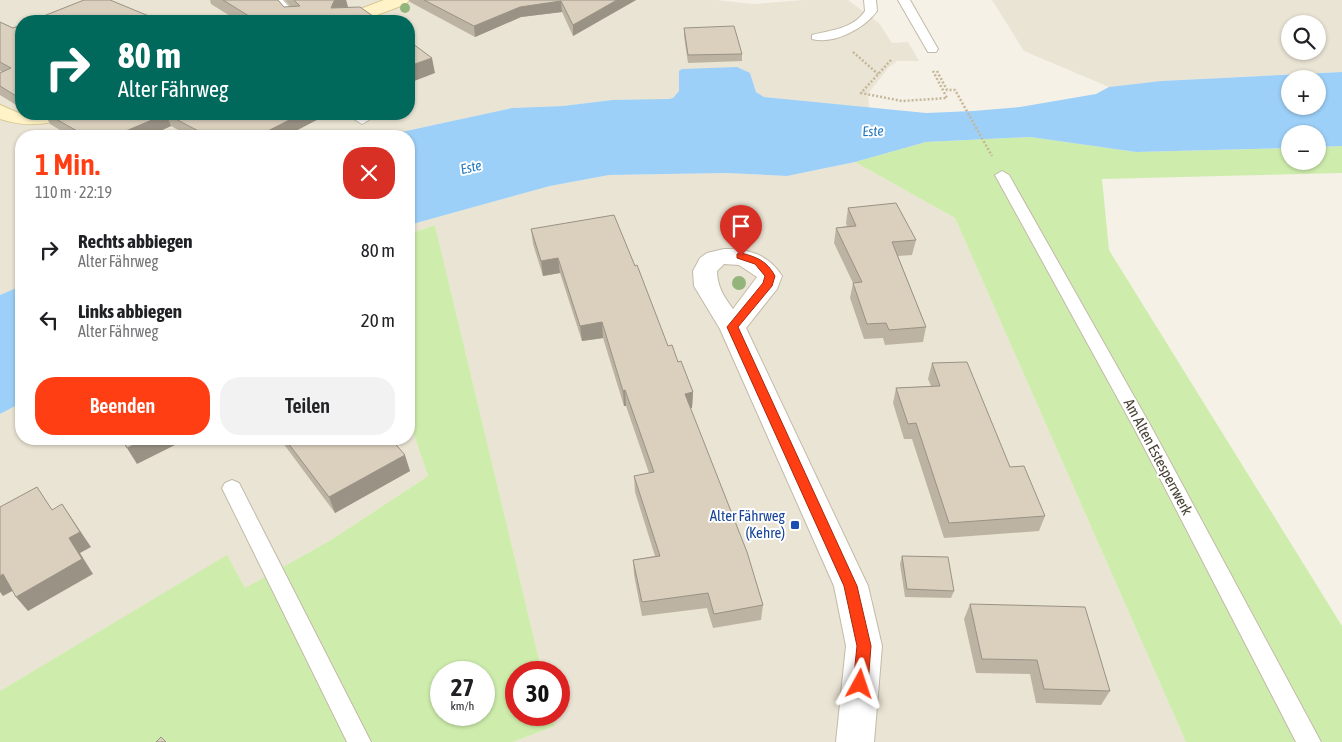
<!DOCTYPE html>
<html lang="de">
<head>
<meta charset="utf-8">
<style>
  body { margin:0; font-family:"Asap Condensed",sans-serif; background:#f2f2f2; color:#202124; height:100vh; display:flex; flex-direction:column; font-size:19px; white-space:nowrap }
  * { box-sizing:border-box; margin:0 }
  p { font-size:16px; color:#757577 }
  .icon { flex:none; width:28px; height:28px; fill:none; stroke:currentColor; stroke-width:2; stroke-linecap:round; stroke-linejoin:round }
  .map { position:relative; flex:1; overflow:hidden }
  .drawer { position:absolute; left:15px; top:130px; width:400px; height:315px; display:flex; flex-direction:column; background:#fff; border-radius:20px; box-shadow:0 1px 4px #0004 }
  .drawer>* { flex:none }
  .guide { position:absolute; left:15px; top:15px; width:400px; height:105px; border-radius:20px; box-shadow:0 1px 4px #0004; background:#00695c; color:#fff; overflow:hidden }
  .buttons { position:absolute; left:1281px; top:15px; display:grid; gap:10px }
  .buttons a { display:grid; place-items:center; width:45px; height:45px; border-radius:50%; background:#fff; box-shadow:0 1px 4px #0004; font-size:25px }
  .speed { position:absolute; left:430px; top:661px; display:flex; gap:10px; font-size:25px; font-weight:700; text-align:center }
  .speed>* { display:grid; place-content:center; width:65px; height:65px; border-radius:50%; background:#fff; box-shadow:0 1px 4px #0004; line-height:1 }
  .speed small { font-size:12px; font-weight:400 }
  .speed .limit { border:8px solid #d22; background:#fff; color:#111 }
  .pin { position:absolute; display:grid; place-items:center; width:42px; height:42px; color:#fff; margin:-51px -21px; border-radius:50% 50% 50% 0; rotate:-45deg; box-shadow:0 0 5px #0007 }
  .pin .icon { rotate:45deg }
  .me { position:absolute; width:55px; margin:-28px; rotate:5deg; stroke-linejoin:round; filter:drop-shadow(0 0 4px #0008) }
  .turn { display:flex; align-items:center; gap:18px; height:105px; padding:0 20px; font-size:22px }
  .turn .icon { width:65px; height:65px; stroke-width:2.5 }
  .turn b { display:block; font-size:35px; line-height:42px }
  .round { display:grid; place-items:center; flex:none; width:52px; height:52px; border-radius:20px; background:#f2f2f2 }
  .overview { display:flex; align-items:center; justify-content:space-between; height:85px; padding:0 20px }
  h1 { font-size:30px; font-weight:600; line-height:38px; color:#ff3e14 }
  .action { display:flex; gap:10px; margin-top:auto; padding:10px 20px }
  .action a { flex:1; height:58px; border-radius:20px; background:#ff3e14; color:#fff; font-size:20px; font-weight:600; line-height:58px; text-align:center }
  .action a+a { background:#f2f2f2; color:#202124 }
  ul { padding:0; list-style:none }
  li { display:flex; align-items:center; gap:15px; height:70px; padding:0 20px }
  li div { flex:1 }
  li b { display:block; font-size:19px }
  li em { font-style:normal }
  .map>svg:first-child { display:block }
  .residential { fill:#eae4d4; fill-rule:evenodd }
  .green { fill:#ceedac; fill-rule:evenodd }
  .water { fill:#9dd0f8; fill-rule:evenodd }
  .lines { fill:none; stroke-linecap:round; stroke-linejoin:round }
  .lane-casing { stroke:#c2baa8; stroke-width:2 }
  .street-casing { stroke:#c2baa8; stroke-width:2 }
  .secondary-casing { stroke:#d9c892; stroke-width:2 }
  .path { stroke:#c5b698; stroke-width:2.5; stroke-dasharray:2 2; stroke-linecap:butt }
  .lane { fill:#fff; fill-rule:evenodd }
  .street { fill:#fff; fill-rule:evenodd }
  .secondary { fill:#fff3c7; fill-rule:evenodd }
  .tree { fill:#93b47b }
  .wall { fill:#bcb3a3 }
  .shaded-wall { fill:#999285 }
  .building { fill:#dbd0be; stroke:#999285 }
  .route { fill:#ff3e14; stroke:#a6280d }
  .transit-dot { fill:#1a4fb4; stroke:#fff; stroke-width:2 }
  .labels { text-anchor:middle; stroke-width:4; stroke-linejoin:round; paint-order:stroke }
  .far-water-label { font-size:14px; font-style:italic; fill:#2279c1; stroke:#fff }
  .street-label { font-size:15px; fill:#494235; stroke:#fff }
  .transit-label { font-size:15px; fill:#164399; stroke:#fff; text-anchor:end }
</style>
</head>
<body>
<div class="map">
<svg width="1342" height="742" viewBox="0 0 1342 742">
  <rect width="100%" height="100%" fill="#f5f1e7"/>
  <!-- residential -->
  <path class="residential" d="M 0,0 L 716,0 L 753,4 L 805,0 L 848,0 L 879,23 L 892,43 L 908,42 L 919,61 L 897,61 L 888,68 L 868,94 L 869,108 L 764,97 L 756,92 L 750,73 L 679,91 L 673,98 L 663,100 L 612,100 L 563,106 L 512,108 L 383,136 L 21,136 L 21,286 L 0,295 ZM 21,21 L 409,21 L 409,114 L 21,114 Z
    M 992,0 L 1342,0 L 1342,72 L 1161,81 L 1109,87 L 1024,51 ZM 1290,24 L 1318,24 L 1318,51 L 1290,51 Z
    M 855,162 L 955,218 L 1186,742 L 513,742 L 555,726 L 553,715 L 559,715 L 559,672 L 542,672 L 435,225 L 409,234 L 409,225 L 550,186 L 609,175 L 727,173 L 787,176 Z
    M 21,403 L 21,439 L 409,439 L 409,420 L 428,476 L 331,540 L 245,588 L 227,556 L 0,691 L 0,414 Z"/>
  <!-- green -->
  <path class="green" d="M 1030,137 L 1136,152 L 1290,148 L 1290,161 L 1318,161 L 1318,147 L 1342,146 L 1342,173 L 1102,179 L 1109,250 L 1342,626 L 1342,742 L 1186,742 L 955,218 L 855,162 L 926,142 Z
    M 435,225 L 542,672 L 516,672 L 516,715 L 553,715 L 555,726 L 513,742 L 0,742 L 0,691 L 227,555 L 245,588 L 331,540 L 428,476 L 409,420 L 409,234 ZM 441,672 L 484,672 L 484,715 L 441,715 Z"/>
  <!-- water -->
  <path class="water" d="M 737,67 L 750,73 L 756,92 L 764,97 L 926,113 L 973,111 L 1020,107 L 1096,94 L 1109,87 L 1161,81 L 1342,72 L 1342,146 L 1318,147 L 1318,134 L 1290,134 L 1290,148 L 1136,152 L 1030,137 L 926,142 L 855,162 L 787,176 L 726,173 L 609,175 L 550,186 L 409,225 L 409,136 L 383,136 L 512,108 L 563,106 L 612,100 L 668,99 L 673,98 L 679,91 L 679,71 L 682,69 ZM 1290,79 L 1318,79 L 1318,106 L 1290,106 Z
    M 21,286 L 21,403 L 0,414 L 0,295 Z"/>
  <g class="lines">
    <defs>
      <path id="lane" d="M 271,0 L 283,0 L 302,21 L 290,21 Z
        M 864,0 L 876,0 L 877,11 C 865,28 834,45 812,39 L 812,35 C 831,30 853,29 865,11 Z
        M 898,0 L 910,0 L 938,49 L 936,52 L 928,52 Z
        M 346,114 L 361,114 L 369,120 L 362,124 Z
        M 1002,171 L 1009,175 L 1153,430 L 1321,742 L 1296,742 L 1135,430 L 995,175 Z
        M 232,480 L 239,483 L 371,742 L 347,742 L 222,488 L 225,483 Z"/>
      <path id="street" d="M 724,249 C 748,248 769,255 782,276 L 777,289 L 746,328 L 868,586 L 882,646 L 874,742 L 836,742 L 846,646 L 834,586 L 720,329 L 694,286 L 693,271 L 700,258 L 707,253 ZM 724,264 L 739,265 L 757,277 L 733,309 C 724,297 717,286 717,271 Z"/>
      <path id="secondary" d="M 384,0 L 409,0 L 406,4 L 361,21 L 336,21 L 339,17 Z
        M 0,105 L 21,114 L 72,114 L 69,118 C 45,125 24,127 0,119 Z"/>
    </defs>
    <!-- lane casing -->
    <use href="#lane" class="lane-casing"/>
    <!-- street casing -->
    <use href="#street" class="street-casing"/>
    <!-- secondary casing -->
    <use href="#secondary" class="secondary-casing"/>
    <!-- path -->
    <path class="path" d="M 853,52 L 878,74
      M 891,60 L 861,93 L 902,101 L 947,98 L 933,71
      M 937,71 L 947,90 L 955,90 L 992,156"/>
    <!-- lane -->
    <use href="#lane" class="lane"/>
    <!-- street -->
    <use href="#street" class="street"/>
    <!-- secondary -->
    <use href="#secondary" class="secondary"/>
  </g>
  <!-- trees -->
  <g class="tree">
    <circle cx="405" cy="8" r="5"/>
    <circle cx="739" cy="283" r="7"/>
  </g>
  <!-- wall -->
  <path class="wall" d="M 210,0 L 278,0 L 284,7 L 291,7 L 285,0 L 346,0 L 348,7 L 380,21 L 238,21 L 211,4 Z
    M 409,0 L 636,0 L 573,36 L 562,12 L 521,17 L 475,37 L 410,2 Z
    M 0,22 L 13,28 L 21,25 L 21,108 L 0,95 L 0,73 L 2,72 L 0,71 Z
    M 684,28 L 742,54 L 742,61 L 688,63 L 684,36 Z
    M 45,114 L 328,114 L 286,136 L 189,136 L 171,126 L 149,136 L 70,136 L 50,124 Z
    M 848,208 L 916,240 L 912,255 L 898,256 L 926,327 L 923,342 L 885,345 L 883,338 L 864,339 L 850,298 L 853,283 L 834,243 L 836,228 L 847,226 L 846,223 Z
    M 531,229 L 668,346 L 678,362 L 693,392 L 692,408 L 690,408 L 763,605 L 761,620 L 713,628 L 707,608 L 642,616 L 634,575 L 633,560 L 655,556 L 635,492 L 634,476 L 649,473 L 626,406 L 624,406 L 603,338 L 582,341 L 560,273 L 543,276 L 533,244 Z
    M 932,363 L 1010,467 L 1045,516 L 1039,531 L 944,538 L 912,439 L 904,439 L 893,403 L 896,388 L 931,386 L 928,379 Z
    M 280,439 L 391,439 L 410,471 L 335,513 Z
    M 902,556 L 954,591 L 951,598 L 905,597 L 900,564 Z
    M 970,604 L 1110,691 L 1101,705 L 1036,703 L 1030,674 L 976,673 L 964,619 Z"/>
  <!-- shaded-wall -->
  <path class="shaded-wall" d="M 337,0 L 346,0 L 349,11 L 331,8 L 334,1 Z
    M 617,0 L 636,0 L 573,36 L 573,25 Z
    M 561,1 L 562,12 L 521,17 L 475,37 L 474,26 L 520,7 Z
    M 432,58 L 435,73 L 409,83 L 409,66 Z
    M 166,114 L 171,126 L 149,136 L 114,136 Z
    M 301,114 L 328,114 L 286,136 L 258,136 Z
    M 558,258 L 560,273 L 543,276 L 541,261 Z
    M 602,322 L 603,338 L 582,341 L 580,326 Z
    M 625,390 L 626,406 L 624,406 L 623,391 Z
    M 693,392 L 692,408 L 684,409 L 685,394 Z
    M 147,439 L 187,439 L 137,464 L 127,448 Z
    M 405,455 L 410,471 L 335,513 L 329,497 Z
    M 62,504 L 91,547 L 80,553 L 93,574 L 28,611 L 16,597 L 69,538 Z
    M 3,574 L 16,589 L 3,596 L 0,592 L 0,576 Z"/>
  <!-- building -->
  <path class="building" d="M 84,0 L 110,0 L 161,21 L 31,21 Z
    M 223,0 L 278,0 L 284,7 L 300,6 L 294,0 L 337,0 L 334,1 L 331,8 L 360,7 L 380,21 L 257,21 Z
    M 424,0 L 617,0 L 573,25 L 561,1 L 520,7 L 474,26 Z
    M 0,22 L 13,28 L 21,25 L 21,99 L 0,86 L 0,73 L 11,68 L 0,62 Z
    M 734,26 L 742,54 L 688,55 L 684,28 Z
    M 409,41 L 432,58 L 409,66 Z
    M 47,114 L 166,114 L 114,136 L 86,136 Z
    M 166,114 L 301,114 L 258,136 L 242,136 L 239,135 L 236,136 L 208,136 Z
    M 896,203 L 916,240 L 892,242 L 926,327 L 889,330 L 886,323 L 867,324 L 853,283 L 862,282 L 836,228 L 856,226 L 848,208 Z
    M 614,215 L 635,266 L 637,265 L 668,346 L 672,345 L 678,362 L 681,361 L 693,392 L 685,394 L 747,552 L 763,605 L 714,614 L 708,593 L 642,602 L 633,560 L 660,556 L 634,476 L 654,472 L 625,390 L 623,391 L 602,322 L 580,326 L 558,258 L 541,261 L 531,229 Z
    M 967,362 L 1010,467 L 1024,466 L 1045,516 L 949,523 L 916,423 L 908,424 L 896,388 L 940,386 L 932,363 Z
    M 122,439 L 147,439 L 127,448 Z
    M 285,439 L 391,439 L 405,455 L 329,497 Z
    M 37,487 L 52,510 L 62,504 L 80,532 L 69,538 L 82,559 L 16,597 L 3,574 L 0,576 L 0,507 Z
    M 902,556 L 948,557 L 954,591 L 907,589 Z
    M 970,604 L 1085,607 L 1110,691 L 1044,689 L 1037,660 L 982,659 Z
    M 161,737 L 166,742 L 156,742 Z"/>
  <!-- route -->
  <path class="route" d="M 741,253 C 757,257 767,261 775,276 L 772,286 L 738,327 L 857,586 L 871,646 L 868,684 L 866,689 L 860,691 L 855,689 L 853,684 L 857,646 L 844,586 L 727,327 L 763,283 L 765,276 L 755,264 L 737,258 L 737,254 Z"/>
  <!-- markers -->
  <rect class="transit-dot" x="790" y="520" width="10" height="10" rx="2.5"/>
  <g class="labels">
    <!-- far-water labels -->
    <g class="far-water-label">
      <text transform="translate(873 131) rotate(-2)" y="5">Este</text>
      <text transform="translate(471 167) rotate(-13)" y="5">Este</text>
    </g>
    <!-- street labels -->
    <g class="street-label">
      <text transform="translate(1158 457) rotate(62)" y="5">Am Alten Estesperrwerk</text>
    </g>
    <!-- transit labels -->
    <g class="transit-label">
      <text x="785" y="521">Alter Fährweg<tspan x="785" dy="17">(Kehre)</tspan></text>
    </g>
  </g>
</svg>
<div class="buttons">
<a><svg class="icon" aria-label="search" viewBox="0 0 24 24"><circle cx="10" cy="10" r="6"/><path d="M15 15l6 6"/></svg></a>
<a>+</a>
<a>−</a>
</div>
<div class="speed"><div>27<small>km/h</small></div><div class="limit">30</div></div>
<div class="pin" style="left:741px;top:256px;background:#d93025"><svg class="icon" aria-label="arrive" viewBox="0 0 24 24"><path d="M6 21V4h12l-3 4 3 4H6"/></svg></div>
<svg class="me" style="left:860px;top:684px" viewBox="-20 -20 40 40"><path d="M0-17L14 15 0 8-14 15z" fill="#ff3e14" stroke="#fff" stroke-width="4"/></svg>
<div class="guide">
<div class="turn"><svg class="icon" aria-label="right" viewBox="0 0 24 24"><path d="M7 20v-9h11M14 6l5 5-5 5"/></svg><div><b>80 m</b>Alter Fährweg</div></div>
</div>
<section class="drawer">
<div class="overview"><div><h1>1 Min.</h1><p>110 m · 22:19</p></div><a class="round" style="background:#d93025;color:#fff"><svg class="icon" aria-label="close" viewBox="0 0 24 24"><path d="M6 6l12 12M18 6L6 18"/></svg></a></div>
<ul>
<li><svg class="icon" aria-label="right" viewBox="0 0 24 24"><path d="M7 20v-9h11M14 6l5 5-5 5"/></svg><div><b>Rechts abbiegen</b><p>Alter Fährweg</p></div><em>80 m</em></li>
<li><svg class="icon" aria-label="left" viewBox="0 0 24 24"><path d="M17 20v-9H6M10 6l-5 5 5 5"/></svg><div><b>Links abbiegen</b><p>Alter Fährweg</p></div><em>20 m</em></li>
</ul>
<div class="action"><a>Beenden</a><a>Teilen</a></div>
</section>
</div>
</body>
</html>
